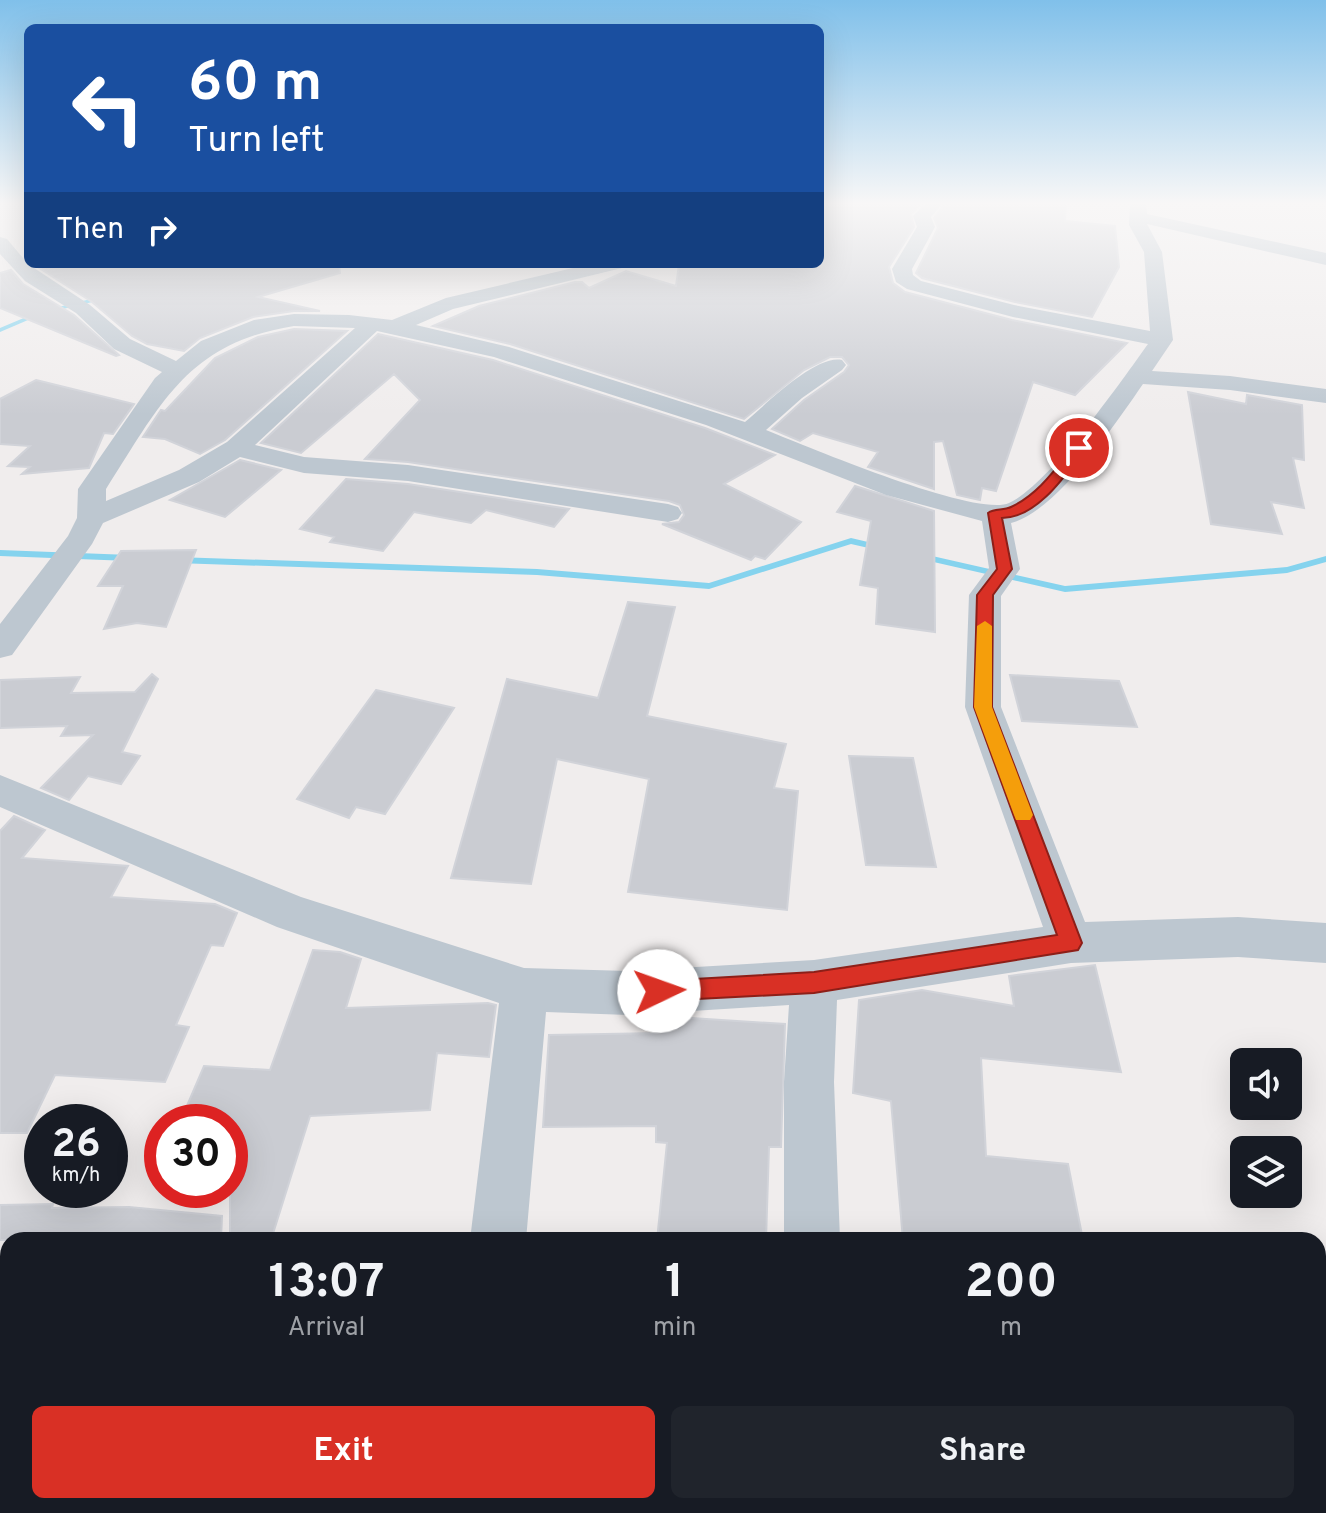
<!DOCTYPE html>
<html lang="en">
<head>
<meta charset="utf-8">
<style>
  body { margin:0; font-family:Overpass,sans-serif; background:#20242c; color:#f1f3f6; height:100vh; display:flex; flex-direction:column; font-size:30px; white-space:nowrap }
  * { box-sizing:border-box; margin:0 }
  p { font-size:26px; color:#9ea1a6 }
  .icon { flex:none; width:44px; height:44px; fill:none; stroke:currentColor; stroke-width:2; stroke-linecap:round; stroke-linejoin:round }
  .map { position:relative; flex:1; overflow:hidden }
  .sheet { position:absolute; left:0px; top:1232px; width:1326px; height:282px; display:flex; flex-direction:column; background:#171b24; border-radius:24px 24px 0 0; box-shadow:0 8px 32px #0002 }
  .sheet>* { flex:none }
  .guide { position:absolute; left:24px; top:24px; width:800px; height:244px; border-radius:12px; box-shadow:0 8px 32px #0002; background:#1a4fa0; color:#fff; overflow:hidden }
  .fabs { position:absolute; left:1230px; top:1048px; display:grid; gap:16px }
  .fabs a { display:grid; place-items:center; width:72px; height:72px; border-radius:12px; background:#171b24; box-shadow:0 8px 32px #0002; font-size:40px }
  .speed { position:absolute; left:24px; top:1104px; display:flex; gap:16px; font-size:40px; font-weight:700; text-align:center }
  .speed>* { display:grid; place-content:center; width:104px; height:104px; border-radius:50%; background:#171b24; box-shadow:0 8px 32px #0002; line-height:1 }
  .speed small { font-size:20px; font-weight:400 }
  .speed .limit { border:12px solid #d22; background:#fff; color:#111 }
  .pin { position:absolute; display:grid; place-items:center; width:68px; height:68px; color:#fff; margin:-34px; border:4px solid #fff; border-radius:50%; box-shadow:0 2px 8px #0007 }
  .me { position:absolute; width:88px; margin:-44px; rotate:87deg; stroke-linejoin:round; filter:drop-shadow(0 0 6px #0008) }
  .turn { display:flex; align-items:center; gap:28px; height:168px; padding:0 32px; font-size:36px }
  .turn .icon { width:104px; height:104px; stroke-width:2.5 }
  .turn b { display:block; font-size:56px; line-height:68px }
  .then { display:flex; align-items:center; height:76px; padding:0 32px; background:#0003; gap:16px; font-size:30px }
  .eta { display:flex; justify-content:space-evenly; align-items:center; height:136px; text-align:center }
  .eta b { font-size:48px; font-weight:700; line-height:56px }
  .cta { display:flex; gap:16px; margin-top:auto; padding:16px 32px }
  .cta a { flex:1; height:92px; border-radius:12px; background:#d93025; color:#fff; font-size:32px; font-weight:700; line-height:92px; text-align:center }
  .cta a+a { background:#20242c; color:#f1f3f6 }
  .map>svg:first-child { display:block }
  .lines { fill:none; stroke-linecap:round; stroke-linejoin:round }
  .stream { fill:#85d3ee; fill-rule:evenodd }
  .building { fill:#caccd2; stroke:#d1d3d9; stroke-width:2 }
  .minor { fill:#bdc7d0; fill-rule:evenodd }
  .route { fill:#d93025; stroke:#8d1f18; stroke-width:2 }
  .slow { fill:#f59e0b }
</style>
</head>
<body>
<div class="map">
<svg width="1326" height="1513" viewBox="0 0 1326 1513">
  <rect width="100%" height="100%" fill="#f0eded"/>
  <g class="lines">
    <!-- stream -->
    <path class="stream" d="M 107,295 L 110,297 L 109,298 L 42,314 L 0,332 L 0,328 L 38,312 Z
      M 851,538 L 885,546 L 887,548 L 882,551 L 851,544 L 709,589 L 537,575 L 176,563 L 171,560 L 176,557 L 537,569 L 709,583 Z
      M 0,550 L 130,555 L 135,558 L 130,561 L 0,556 Z
      M 919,553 L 1065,586 L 1287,567 L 1326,556 L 1326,562 L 1287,573 L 1065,592 L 916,558 L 914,556 Z"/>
  </g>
  <!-- building -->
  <path class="building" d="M 832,203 L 922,203 L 911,214 L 914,227 L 889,267 L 893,283 L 905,292 L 1012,320 L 1127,343 L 1075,395 L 1033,382 L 996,491 L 982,488 L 980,500 L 957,495 L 943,441 L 934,442 L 934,489 L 868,467 L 878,452 L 813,433 L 800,441 L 772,429 L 804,400 L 844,372 L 849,365 L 842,357 L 830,357 L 804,370 L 744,419 L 510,344 L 433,326 L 479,306 L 575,282 L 582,282 L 589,288 L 626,271 L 676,286 L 679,264 L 820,264 L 820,212 Z
    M 946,203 L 1066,203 L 1065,221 L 1115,226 L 1119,267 L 1092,317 L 1015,302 L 922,278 L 916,273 L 938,228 L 934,218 Z
    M 33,264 L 339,264 L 340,273 L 258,297 L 320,311 L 294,311 L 253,317 L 200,338 L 184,351 L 147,344 L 132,336 L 92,302 Z
    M 11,270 L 23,284 L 74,315 L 119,355 L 116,356 L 0,308 L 0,273 Z
    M 294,329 L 347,331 L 225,440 L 200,454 L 165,439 L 143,437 L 161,410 L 165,411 L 215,358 L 258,337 Z
    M 378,334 L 493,360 L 705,428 L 775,455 L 724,484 L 801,522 L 765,559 L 755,556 L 751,560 L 662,524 L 679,522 L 684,515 L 680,505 L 669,501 L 408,462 L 365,459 L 420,400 L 394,374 L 301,453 L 261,443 Z
    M 36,380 L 134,404 L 113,434 L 104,433 L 89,468 L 22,474 L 30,467 L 8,466 L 30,446 L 0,444 L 0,399 Z
    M 1188,392 L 1246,404 L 1247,395 L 1302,405 L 1304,460 L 1293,458 L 1304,508 L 1271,502 L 1282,534 L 1211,524 Z
    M 240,460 L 281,470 L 225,517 L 170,500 Z
    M 346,479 L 408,484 L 569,509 L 554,527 L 486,510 L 471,523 L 414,512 L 383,551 L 330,542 L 334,537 L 300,529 Z
    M 855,486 L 934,511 L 935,632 L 876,624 L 878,588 L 860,585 L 871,521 L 837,512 Z
    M 196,550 L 166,627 L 137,623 L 104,629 L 123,586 L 98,586 L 121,551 Z
    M 628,602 L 675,607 L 647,716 L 786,744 L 774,788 L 798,791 L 787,910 L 628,892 L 649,779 L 557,759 L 531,884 L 451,878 L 507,679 L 598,698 Z
    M 152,674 L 158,679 L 122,752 L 140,756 L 121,784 L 88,776 L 69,800 L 41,788 L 93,735 L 61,736 L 67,726 L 0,728 L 0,680 L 80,677 L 71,693 L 135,692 Z
    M 1010,675 L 1119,681 L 1137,727 L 1022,721 Z
    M 376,690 L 454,708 L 385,814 L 356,807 L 349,818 L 297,799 Z
    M 849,756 L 913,758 L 936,867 L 866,865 Z
    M 14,816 L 45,830 L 22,858 L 128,866 L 111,897 L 215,904 L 237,913 L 223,946 L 211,945 L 176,1025 L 189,1027 L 165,1082 L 55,1075 L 27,1133 L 0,1133 L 0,831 Z
    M 313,950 L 340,952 L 361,959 L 346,1008 L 488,1003 L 496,1005 L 489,1057 L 437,1053 L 430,1110 L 310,1116 L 271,1240 L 230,1240 L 230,1122 L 180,1122 L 204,1066 L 270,1070 Z
    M 1095,965 L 1121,1072 L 981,1058 L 986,1156 L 1068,1164 L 1083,1240 L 903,1240 L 891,1101 L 853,1093 L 859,1000 L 922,990 L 1014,1006 L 1009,976 Z
    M 660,1016 L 785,1024 L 781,1147 L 769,1147 L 766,1240 L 657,1240 L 667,1143 L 656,1142 L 656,1126 L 543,1127 L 549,1035 L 660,1033 Z
    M 53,1204 L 52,1208 L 129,1207 L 222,1216 L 221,1240 L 0,1240 L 0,1205 Z"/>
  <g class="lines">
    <!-- minor -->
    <path class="minor" d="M 926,203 L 943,203 L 931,217 L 935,227 L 912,269 L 913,275 L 921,281 L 1014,305 L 1150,331 L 1144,252 L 1129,225 L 1130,203 L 1146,203 L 1147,214 L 1326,253 L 1326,265 L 1147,224 L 1162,252 L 1173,340 L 1152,371 L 1230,376 L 1326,389 L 1326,403 L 1230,390 L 1143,384 C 1116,423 1056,512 1011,523 L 1020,569 L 1001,596 L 1001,707 L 1085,922 L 1238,917 L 1326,923 L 1326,963 L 1238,957 L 1071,963 L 837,1000 L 834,1082 L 840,1240 L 784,1240 L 784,1082 L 789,1005 L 628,1015 L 546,1012 L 526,1240 L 470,1240 L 499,1003 L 277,927 L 0,807 L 0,775 L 301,897 L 524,968 L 628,971 L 814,960 L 1043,927 L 965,707 L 969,595 L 989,568 L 982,521 L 886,495 L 706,425 L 494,357 L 377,331 L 255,445 L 304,457 L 408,465 L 668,504 L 678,507 L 682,513 L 678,519 L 668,522 L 408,481 L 304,473 L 240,457 L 199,482 L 103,523 L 92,544 L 12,655 L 0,658 L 0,624 L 68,536 L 77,518 L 78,489 L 155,378 L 162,372 L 114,349 L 76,313 L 25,281 L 0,254 L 0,237 L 7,239 L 28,264 L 90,305 L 130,339 L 176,361 L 201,341 L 254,320 L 294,314 L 349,315 L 392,320 L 446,298 L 590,264 L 625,264 L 622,268 L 453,309 L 416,325 L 509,347 L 745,422 C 765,405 816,354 842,360 L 846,365 L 842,370 L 802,398 L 766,430 C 806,446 976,518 1009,503 C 1049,485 1120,383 1148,344 L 1013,317 L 907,289 L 896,282 L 892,269 L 917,227 L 913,216 ZM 294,326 L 355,328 L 227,442 L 179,470 L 106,501 L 106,489 C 160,406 186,343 294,326 Z
      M 435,1506 L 501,1506 L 500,1513 L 434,1513 Z
      M 762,1506 L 927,1506 L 930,1513 L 762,1513 Z"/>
  </g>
  <!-- sky -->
  <linearGradient id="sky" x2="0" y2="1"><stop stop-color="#80c0ea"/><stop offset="0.49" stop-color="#f8f7f7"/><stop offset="1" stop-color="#f8f7f7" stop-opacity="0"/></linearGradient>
  <rect width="1326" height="415" fill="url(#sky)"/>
  <!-- route -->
  <path class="route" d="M 1075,445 L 1086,448 C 1067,473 1038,518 1002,518 L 1012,569 L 993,595 L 992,707 L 1082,943 L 1078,950 L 814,993 L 659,1001 L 651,998 L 647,991 L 651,984 L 659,981 L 814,972 L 1057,935 L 974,707 L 977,595 L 997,569 L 988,513 C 995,508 1003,511 1011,507 C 1039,494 1056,468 1075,445 Z"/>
  <!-- slow -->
  <path class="slow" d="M 985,621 L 992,626 L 992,707 L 1033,815 L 1030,820 L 1016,820 L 1014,815 L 974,707 L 977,626 Z"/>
</svg>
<div class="fabs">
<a><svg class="icon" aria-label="sound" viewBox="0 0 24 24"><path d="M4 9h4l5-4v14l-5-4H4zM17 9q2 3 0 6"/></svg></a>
<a><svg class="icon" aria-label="layers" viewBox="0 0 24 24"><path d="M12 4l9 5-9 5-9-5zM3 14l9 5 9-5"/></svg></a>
</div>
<div class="speed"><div>26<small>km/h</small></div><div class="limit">30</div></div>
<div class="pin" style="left:1079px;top:448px;background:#d93025"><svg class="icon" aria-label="arrive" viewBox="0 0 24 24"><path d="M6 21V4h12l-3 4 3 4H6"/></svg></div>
<svg class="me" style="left:659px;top:991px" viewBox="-20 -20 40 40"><circle r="19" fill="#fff"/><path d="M0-13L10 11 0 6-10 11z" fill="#d93025"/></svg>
<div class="guide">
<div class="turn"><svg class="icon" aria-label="left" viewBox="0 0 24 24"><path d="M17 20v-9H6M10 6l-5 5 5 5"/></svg><div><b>60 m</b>Turn left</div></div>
<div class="then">Then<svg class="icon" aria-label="right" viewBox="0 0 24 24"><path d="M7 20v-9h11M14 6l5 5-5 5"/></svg></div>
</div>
<section class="sheet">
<div class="eta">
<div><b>13:07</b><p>Arrival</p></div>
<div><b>1</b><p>min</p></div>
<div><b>200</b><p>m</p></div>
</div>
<div class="cta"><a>Exit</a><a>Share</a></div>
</section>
</div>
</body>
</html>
